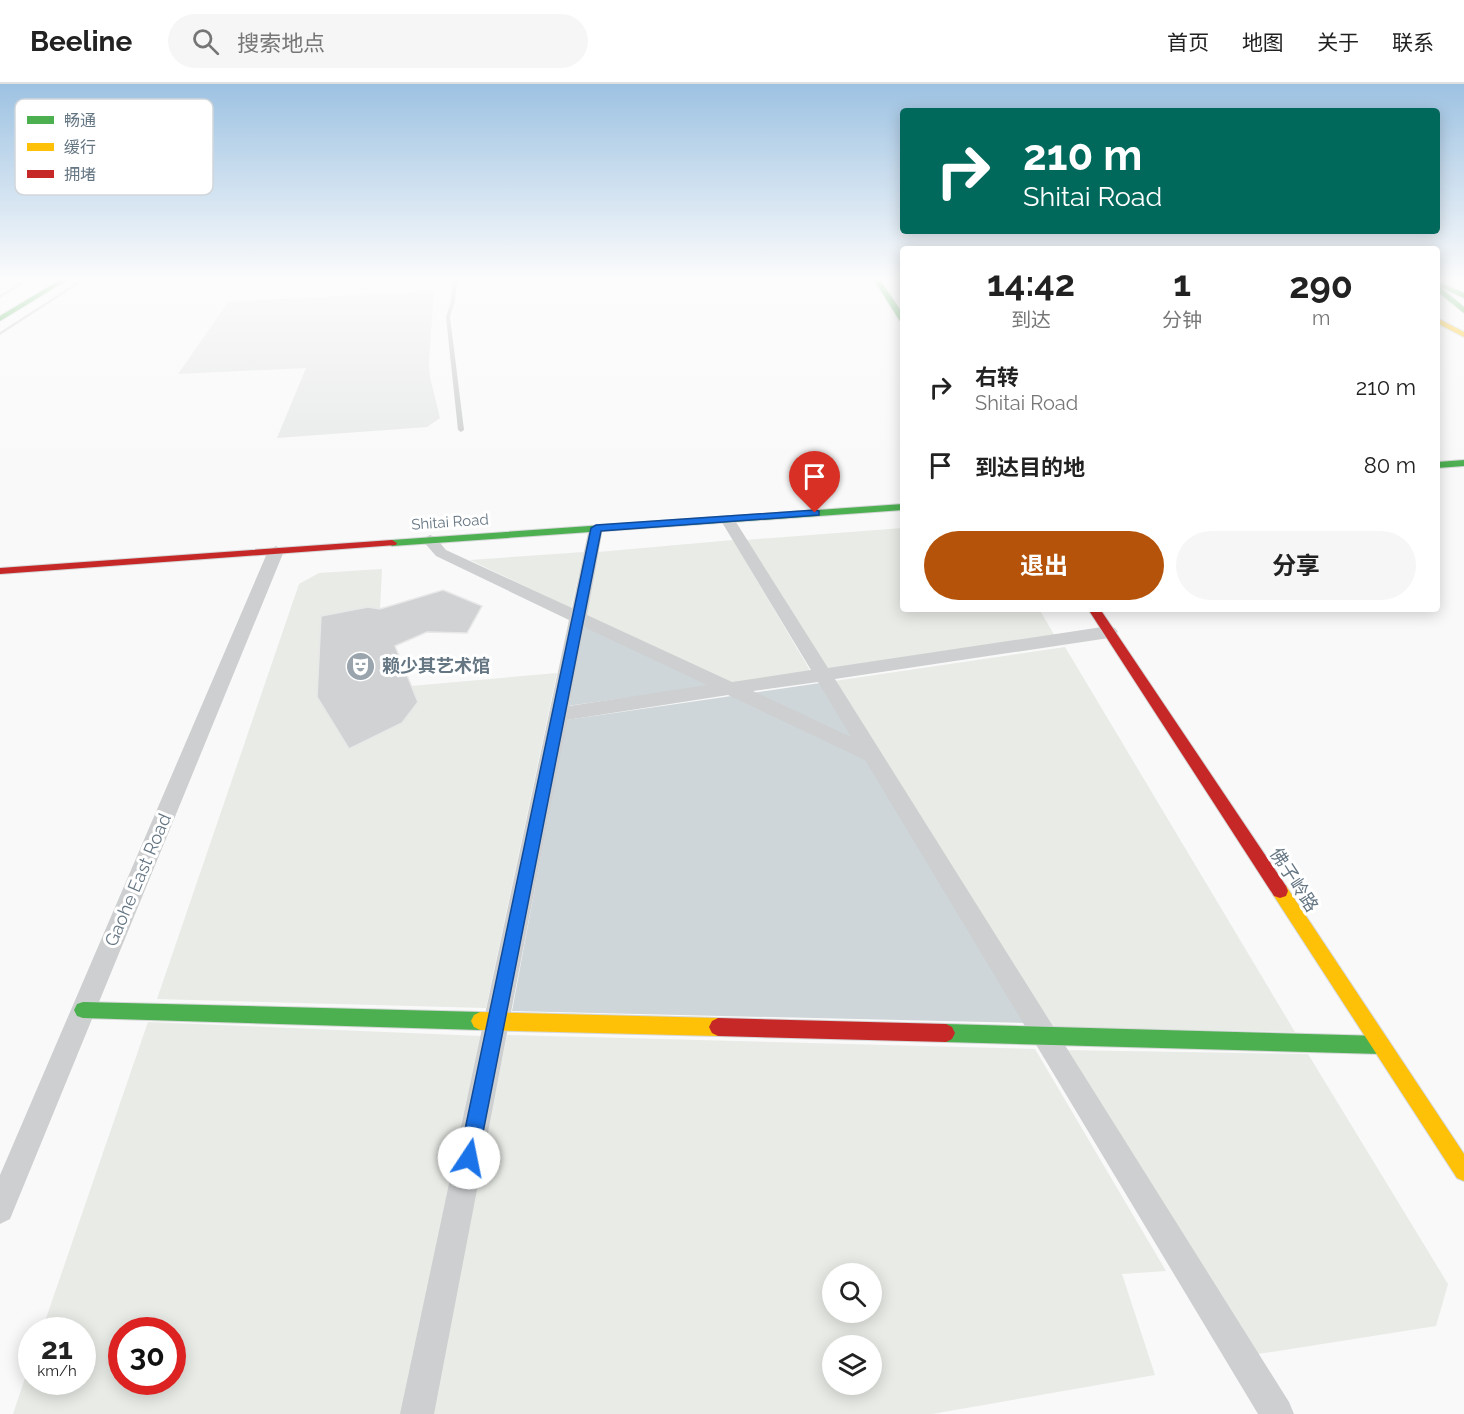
<!DOCTYPE html>
<html lang="zh">
<head>
<meta charset="utf-8">
<style>
  body { margin:0; font-family:Raleway,"Noto Sans SC",sans-serif; background:#f6f6f6; color:#222; height:100vh; display:flex; flex-direction:column; font-size:22px; white-space:nowrap }
  * { box-sizing:border-box; margin:0 }
  p { font-size:20px; color:#767676 }
  .icon { flex:none; width:33px; height:33px; fill:none; stroke:currentColor; stroke-width:2; stroke-linecap:round; stroke-linejoin:round }
  .map { position:relative; flex:1; overflow:hidden }
  .panel { position:absolute; left:900px; top:162px; width:540px; height:366px; display:flex; flex-direction:column; background:#fff; border-radius:6px; box-shadow:0 3px 15px #0003 }
  .panel>* { flex:none }
  .guide { position:absolute; left:900px; top:24px; width:540px; height:126px; border-radius:6px; box-shadow:0 3px 15px #0003; background:#00695c; color:#fff; overflow:hidden }
  .fabs { position:absolute; left:822px; top:1179px; display:grid; gap:12px }
  .fabs a { display:grid; place-items:center; width:60px; height:60px; border-radius:50%; background:#fff; box-shadow:0 3px 15px #0003; font-size:30px }
  .speed { position:absolute; left:18px; top:1233px; display:flex; gap:12px; font-size:30px; font-weight:700; text-align:center }
  .speed>* { display:grid; place-content:center; width:78px; height:78px; border-radius:50%; background:#fff; box-shadow:0 3px 15px #0003; line-height:1 }
  .speed small { font-size:15px; font-weight:400 }
  .speed .limit { border:9px solid #d22; background:#fff; color:#111 }
  .pin { position:absolute; display:grid; place-items:center; width:51px; height:51px; color:#fff; margin:-62px -26px; border-radius:50% 50% 50% 0; rotate:-45deg; box-shadow:0 0 6px #0007 }
  .pin .icon { rotate:45deg }
  .me { position:absolute; width:66px; margin:-33px; rotate:11deg; stroke-linejoin:round; filter:drop-shadow(0 0 4px #0008) }
  .turn { display:flex; align-items:center; gap:21px; height:126px; padding:0 24px; font-size:27px }
  .turn .icon { width:78px; height:78px; stroke-width:2.5 }
  .turn b { display:block; font-size:42px; line-height:51px }
  .eta { display:flex; justify-content:space-evenly; align-items:center; height:102px; text-align:center }
  .eta b { font-size:36px; font-weight:700; line-height:42px }
  .button { display:flex; gap:12px; margin-top:auto; padding:12px 24px }
  .button a { flex:1; height:69px; border-radius:36px; background:#b45309; color:#fff; font-size:24px; font-weight:700; line-height:69px; text-align:center }
  .button a+a { background:#f6f6f6; color:#222 }
  ul { padding:0; list-style:none }
  li { display:flex; align-items:center; gap:18px; height:78px; padding:0 24px }
  li div { flex:1 }
  li b { display:block; font-size:22px }
  li em { font-style:normal }
  header { display:flex; align-items:center; gap:36px; box-sizing:border-box; height:84px; padding:0 30px; background:#fff; border-bottom:2px solid #e0e0e0 }
  header strong { font-size:28px }
  nav { display:flex; gap:33px; margin-inline-start:auto; font-size:21px }
  .search { width:420px; height:54px; background:#f6f6f6; display:flex; align-items:center; gap:15px; box-sizing:border-box; padding:0 21px; border-radius:33px; color:#767676; font-size:22px }
  .map>svg:first-child { display:block }
  .built { fill:#e8e9e9 }
  .green { fill:#e8ebe6; fill-rule:evenodd }
  .water { fill:#ced6d9 }
  .building { fill:#d0d2d3; stroke:#e8e8e8; stroke-width:1.5 }
  .lines { fill:none; stroke-linecap:round; stroke-linejoin:round }
  .fast-casing { stroke:#d5d6d7; stroke-width:2 }
  .slow-casing { stroke:#d5d6d7; stroke-width:2 }
  .jam-casing { stroke:#d5d6d7; stroke-width:2 }
  .lane { fill:#cecfd0; fill-rule:evenodd }
  .street { fill:#cecfd0; fill-rule:evenodd }
  .fast { fill:#4caf50; fill-rule:evenodd }
  .slow { fill:#ffc107; fill-rule:evenodd }
  .jam { fill:#c62828; fill-rule:evenodd }
  .route { fill:#1a73e8; stroke:#114b97; stroke-width:1.5 }
  .labels { text-anchor:middle; stroke-width:6; stroke-linejoin:round; paint-order:stroke }
  .far-street-label { font-size:15px; fill:#657683; stroke:#fff }
  .poi-label { font-size:18px; font-weight:bold; fill:#657683; stroke:#fff; text-anchor:start }
  .street-label { font-size:18px; fill:#657683; stroke:#fff }
  .key { fill:#fff; stroke:#d1d6da; stroke-width:1.5 }
  .key-label { font-size:16px; fill:#657683 }
</style>
</head>
<body>
<header>
<strong>Beeline</strong>
<div class="search"><svg class="icon" aria-label="search" viewBox="0 0 24 24"><circle cx="10" cy="10" r="6"/><path d="M15 15l6 6"/></svg>搜索地点</div>
<nav><a>首页</a><a>地图</a><a>关于</a><a>联系</a></nav>
</header>
<div class="map">
<svg width="1464" height="1330" viewBox="0 0 1464 1330">
  <rect width="100%" height="100%" fill="#f9f9f9"/>
  <!-- built -->
  <path class="built" d="M 434,207 L 429,278 L 430,293 L 440,334 L 427,343 L 277,354 L 306,284 L 178,290 L 228,218 Z"/>
  <!-- green -->
  <path class="green" d="M 903,444 L 903,525 L 1039,525 L 1055,552 L 828,586 L 746,456 Z
    M 733,456 L 811,588 L 727,600 L 584,532 L 598,468 Z
    M 584,468 L 571,524 L 470,476 Z
    M 382,485 L 380,525 L 368,523 L 317,613 L 349,665 L 402,639 L 411,602 L 557,589 L 486,924 L 157,915 L 299,500 L 319,489 Z
    M 1065,563 L 1295,948 L 1047,943 L 834,597 Z
    M 148,938 L 481,952 L 401,1330 L 13,1330 L 31,1276 L 32,1298 L 82,1298 L 82,1246 L 42,1246 ZM 122,1246 L 172,1246 L 172,1298 L 122,1298 Z
    M 507,951 L 1035,965 L 1166,1187 L 1122,1190 L 1155,1291 L 932,1330 L 430,1330 ZM 832,1190 L 872,1190 L 872,1228 L 832,1228 ZM 832,1262 L 872,1262 L 872,1300 L 832,1300 Z
    M 1063,966 L 1308,970 L 1448,1200 L 1436,1242 L 1252,1271 Z"/>
  <!-- water -->
  <path class="water" d="M 583,537 L 717,601 L 567,622 Z
    M 820,599 L 1025,939 L 512,927 L 566,636 Z"/>
  <!-- building -->
  <path class="building" d="M 443,506 L 482,522 L 467,549 L 427,548 L 395,562 L 418,618 L 402,639 L 349,665 L 317,613 L 321,532 L 368,523 L 380,525 Z"/>
  <g class="lines">
    <defs>
      <path id="fast" d="M 60,196 L 67,196 L 0,237 L 0,232 Z
        M 874,196 L 880,196 L 903,230 L 903,237 L 900,237 Z
        M 1437,197 L 1464,209 L 1464,214 L 1440,203 L 1464,223 L 1464,229 L 1437,207 Z
        M 1464,376 L 1464,382 L 1437,384 L 1437,378 Z
        M 903,420 L 903,426 L 392,462 L 387,459 L 392,456 Z
        M 83,918 L 480,928 L 486,931 L 489,937 L 486,943 L 480,946 L 83,934 L 77,932 L 74,926 L 77,920 Z
        M 946,940 L 1381,952 L 1387,955 L 1390,961 L 1387,967 L 1381,970 L 946,958 L 940,955 L 937,949 L 940,943 Z"/>
      <path id="slow" d="M 1437,234 L 1464,248 L 1464,253 L 1437,239 Z
        M 1280,800 L 1286,802 L 1464,1070 L 1464,1097 L 1457,1094 L 1274,812 L 1272,807 L 1274,802 Z
        M 480,928 L 718,934 L 724,937 L 727,943 L 724,949 L 718,952 L 480,946 L 474,943 L 471,937 L 474,931 Z"/>
      <path id="jam" d="M 392,456 L 397,459 L 396,461 L 0,490 L 0,484 Z
        M 1088,525 L 1100,525 L 1286,802 L 1288,807 L 1286,812 L 1280,814 L 1274,812 Z
        M 718,934 L 946,940 L 952,943 L 955,949 L 952,955 L 946,958 L 718,952 L 712,949 L 709,943 L 712,937 Z"/>
    </defs>
    <!-- fast casing -->
    <use href="#fast" class="fast-casing"/>
    <!-- slow casing -->
    <use href="#slow" class="slow-casing"/>
    <!-- jam casing -->
    <use href="#jam" class="jam-casing"/>
    <!-- lane -->
    <path class="lane" d="M 25,196 L 29,196 L 0,214 L 0,211 Z
      M 81,196 L 85,196 L 0,251 L 0,248 Z
      M 453,196 L 457,196 L 455,217 L 450,233 L 464,346 L 461,348 L 458,346 L 446,233 L 451,217 Z"/>
    <!-- street -->
    <path class="street" d="M 727,431 L 734,435 L 828,584 L 1109,542 L 1115,544 L 1118,548 L 1109,554 L 835,595 L 1289,1318 L 1294,1330 L 1258,1330 L 865,676 L 728,611 L 567,636 L 434,1330 L 400,1330 L 569,536 L 436,472 L 422,456 L 430,451 L 435,453 L 446,466 L 572,524 L 589,444 L 591,441 L 601,441 L 603,444 L 587,531 L 732,598 L 811,586 L 720,435 ZM 584,543 L 707,601 L 569,622 ZM 818,598 L 851,653 L 753,607 Z
      M 276,462 L 284,467 L 10,1135 L 0,1140 L 0,1091 L 268,467 Z"/>
    <!-- fast -->
    <use href="#fast" class="fast"/>
    <!-- slow -->
    <use href="#slow" class="slow"/>
    <!-- jam -->
    <use href="#jam" class="jam"/>
  </g>
  <!-- sky -->
  <linearGradient id="sky" x2="0" y2="1"><stop stop-color="#9dc2e2"/><stop offset="0.51" stop-color="#fcfcfc"/><stop offset="1" stop-color="#fcfcfc" stop-opacity="0"/></linearGradient>
  <rect width="1464" height="382" fill="url(#sky)"/>
  <!-- route -->
  <path class="route" d="M 815,426 L 819,427 L 819,431 L 601,447 L 478,1074 L 476,1081 L 469,1084 L 462,1081 L 459,1074 L 591,444 L 596,441 Z"/>
  <!-- icons -->
  <defs>
    <symbol id="theatre-disc" viewBox="-11 -11 22 22"><circle r="9.5" fill="#99a4ac" stroke="#fff"/><path d="M-5-5.5Q0-4 5-5.5V0Q5 5 0 6Q-5 5-5 0ZM-3.3-2.5H-1v1.5H-3.3ZM1-2.5H3.3v1.5H1ZM-2.8 1Q0 5.5 2.8 1Z" fill="#fff"/></symbol>
  </defs>
  <g fill-rule="evenodd">
    <use href="#theatre-disc" x="344" y="566" width="33" height="33"/>
  </g>
  <g class="labels">
    <!-- far-street labels -->
    <g class="far-street-label">
      <text transform="translate(450 438) rotate(-4)" y="5">Shitai Road</text>
    </g>
    <!-- poi labels -->
    <g class="poi-label">
      <text x="382" y="588">赖少其艺术馆</text>
    </g>
    <!-- street labels -->
    <g class="street-label">
      <text transform="translate(138 796) rotate(-67)" y="6">Gaohe East Road</text>
      <text transform="translate(1294 796) rotate(57)" y="6">佛子岭路</text>
    </g>
  </g>
  <!-- legend -->
  <rect x="15" y="15" width="198" height="96" rx="9" class="key"/>
  <rect x="27" y="32" width="27" height="8" fill="#4caf50"/>
  <rect x="27" y="59" width="27" height="8" fill="#ffc107"/>
  <rect x="27" y="86" width="27" height="8" fill="#c62828"/>
  <g class="key-label">
    <text x="64" y="42">畅通</text>
    <text x="64" y="69">缓行</text>
    <text x="64" y="96">拥堵</text>
  </g>
</svg>
<div class="fabs">
<a><svg class="icon" aria-label="search" viewBox="0 0 24 24"><circle cx="10" cy="10" r="6"/><path d="M15 15l6 6"/></svg></a>
<a><svg class="icon" aria-label="layers" viewBox="0 0 24 24"><path d="M12 4l9 5-9 5-9-5zM3 14l9 5 9-5"/></svg></a>
</div>
<div class="speed"><div>21<small>km/h</small></div><div class="limit">30</div></div>
<div class="pin" style="left:815px;top:429px;background:#d93025"><svg class="icon" aria-label="arrive" viewBox="0 0 24 24"><path d="M6 21V4h12l-3 4 3 4H6"/></svg></div>
<svg class="me" style="left:469px;top:1074px" viewBox="-20 -20 40 40"><circle r="19" fill="#fff"/><path d="M0-13L10 11 0 6-10 11z" fill="#1a73e8"/></svg>
<div class="guide">
<div class="turn"><svg class="icon" aria-label="right" viewBox="0 0 24 24"><path d="M7 20v-9h11M14 6l5 5-5 5"/></svg><div><b>210 m</b>Shitai Road</div></div>
</div>
<section class="panel">
<div class="eta">
<div><b>14:42</b><p>到达</p></div>
<div><b>1</b><p>分钟</p></div>
<div><b>290</b><p>m</p></div>
</div>
<ul>
<li><svg class="icon" aria-label="right" viewBox="0 0 24 24"><path d="M7 20v-9h11M14 6l5 5-5 5"/></svg><div><b>右转</b><p>Shitai Road</p></div><em>210 m</em></li>
<li><svg class="icon" aria-label="arrive" viewBox="0 0 24 24"><path d="M6 21V4h12l-3 4 3 4H6"/></svg><div><b>到达目的地</b></div><em>80 m</em></li>
</ul>
<div class="button"><a>退出</a><a>分享</a></div>
</section>
</div>
</body>
</html>
